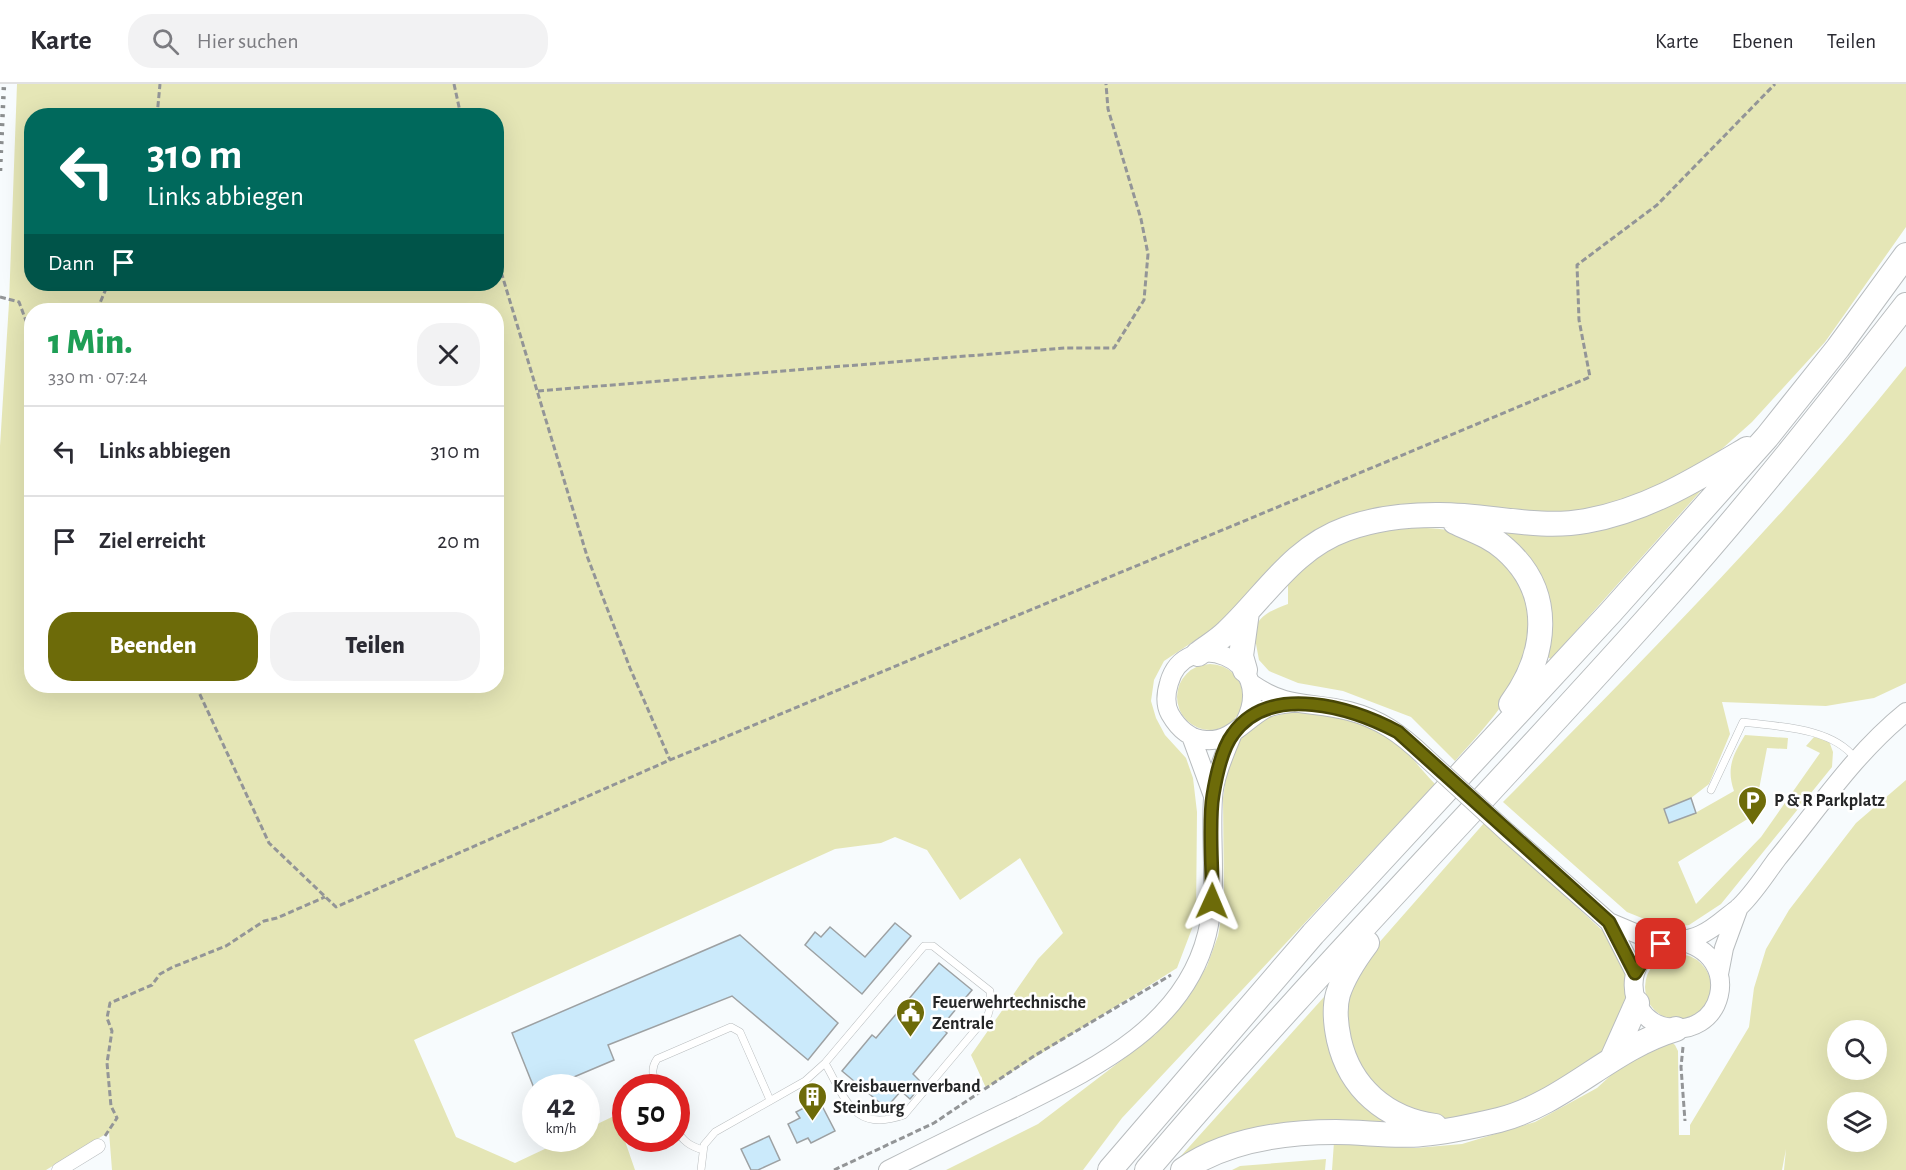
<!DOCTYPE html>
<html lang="de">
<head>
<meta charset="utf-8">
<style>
  body { margin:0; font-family:"Alegreya Sans",sans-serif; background:#f2f2f3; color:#2b2b33; height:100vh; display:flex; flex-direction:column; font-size:22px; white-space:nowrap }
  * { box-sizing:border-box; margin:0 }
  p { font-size:20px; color:#7c7c81 }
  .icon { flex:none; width:33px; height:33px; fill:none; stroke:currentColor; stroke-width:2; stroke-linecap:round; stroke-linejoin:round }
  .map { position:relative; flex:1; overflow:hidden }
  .drawer { position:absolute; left:24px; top:219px; width:480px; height:390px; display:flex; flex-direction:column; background:#fff; border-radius:24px; box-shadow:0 6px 24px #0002 }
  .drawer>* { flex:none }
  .banner { position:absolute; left:24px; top:24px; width:480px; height:183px; border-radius:24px; box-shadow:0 6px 24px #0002; background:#00695c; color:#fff; overflow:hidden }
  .fabs { position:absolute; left:1827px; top:936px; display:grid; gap:12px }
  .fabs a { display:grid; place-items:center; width:60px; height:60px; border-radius:50%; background:#fff; box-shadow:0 6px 24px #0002; font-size:30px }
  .speed { position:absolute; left:522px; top:990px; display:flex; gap:12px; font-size:30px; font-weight:700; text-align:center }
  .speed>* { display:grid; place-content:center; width:78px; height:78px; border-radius:50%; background:#fff; box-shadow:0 6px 24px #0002; line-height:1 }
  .speed small { font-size:15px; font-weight:400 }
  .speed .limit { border:9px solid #d22; background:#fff; color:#111 }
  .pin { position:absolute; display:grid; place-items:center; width:51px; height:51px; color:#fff; margin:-26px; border-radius:12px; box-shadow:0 3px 9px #0006 }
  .me { position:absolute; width:66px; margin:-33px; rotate:1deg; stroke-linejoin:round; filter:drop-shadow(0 0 4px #0008) }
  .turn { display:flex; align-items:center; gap:21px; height:126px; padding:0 24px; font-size:27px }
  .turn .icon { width:78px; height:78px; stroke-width:2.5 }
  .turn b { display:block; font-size:42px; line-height:51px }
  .then { display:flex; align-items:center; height:57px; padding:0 24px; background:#0003; gap:12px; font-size:22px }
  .round { display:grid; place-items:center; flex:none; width:63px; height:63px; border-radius:24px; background:#f2f2f3 }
  .overview { display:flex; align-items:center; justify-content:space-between; height:102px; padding:0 24px }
  h1 { font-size:36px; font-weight:800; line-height:45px; color:#1e9e55 }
  .action { display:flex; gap:12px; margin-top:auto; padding:12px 24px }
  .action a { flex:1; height:69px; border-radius:24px; background:#6d6b09; color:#fff; font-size:24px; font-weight:800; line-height:69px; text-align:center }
  .action a+a { background:#f2f2f3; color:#2b2b33 }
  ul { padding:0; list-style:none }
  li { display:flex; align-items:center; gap:18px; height:90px; padding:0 24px; border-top:2px solid #e1e1e2 }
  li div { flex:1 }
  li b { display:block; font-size:22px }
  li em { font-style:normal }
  header { display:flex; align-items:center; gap:36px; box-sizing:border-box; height:84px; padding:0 30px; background:#fff; border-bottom:2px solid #e1e1e2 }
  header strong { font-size:28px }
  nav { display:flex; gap:33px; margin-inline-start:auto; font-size:21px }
  .search { width:420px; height:54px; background:#f2f2f3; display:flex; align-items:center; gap:15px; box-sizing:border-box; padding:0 21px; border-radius:24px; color:#7c7c81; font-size:22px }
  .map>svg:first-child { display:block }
  .green { fill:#e5e6b6; fill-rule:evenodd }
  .building { fill:#cbeafb; stroke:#9da1a3; stroke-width:1.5 }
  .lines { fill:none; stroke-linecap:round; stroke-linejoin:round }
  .lane-casing { stroke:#b8bcbe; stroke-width:8 }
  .street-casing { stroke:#b8bcbe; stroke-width:15 }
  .secondary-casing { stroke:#b8bcbe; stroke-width:20 }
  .highway-casing { stroke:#b8bcbe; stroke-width:26 }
  .path { stroke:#939597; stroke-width:3; stroke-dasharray:6 3; stroke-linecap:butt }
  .lane { stroke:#fff; stroke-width:7 }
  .street { stroke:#fff; stroke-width:14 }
  .secondary { stroke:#fff; stroke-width:18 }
  .highway { stroke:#fff; stroke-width:24 }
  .rail { stroke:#8b8e8f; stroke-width:4.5; stroke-dasharray:3 6; stroke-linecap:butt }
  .secondary-bridge-casing { stroke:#b8bcbe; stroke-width:20; stroke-linecap:butt }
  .secondary-bridge { stroke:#fff; stroke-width:18 }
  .route-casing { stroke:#474606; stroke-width:15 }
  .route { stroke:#6d6b09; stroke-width:10 }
  .labels { text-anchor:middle; stroke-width:5; stroke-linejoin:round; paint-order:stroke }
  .poi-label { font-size:18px; font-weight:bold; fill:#252627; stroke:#fff; text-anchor:start }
</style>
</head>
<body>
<header>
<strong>Karte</strong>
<div class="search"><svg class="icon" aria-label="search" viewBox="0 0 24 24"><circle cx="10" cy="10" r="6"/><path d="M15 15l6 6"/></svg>Hier suchen</div>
<nav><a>Karte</a><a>Ebenen</a><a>Teilen</a></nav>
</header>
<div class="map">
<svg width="1906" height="1086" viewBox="0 0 1906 1086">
  <rect width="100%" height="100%" fill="#f7fbfd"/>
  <!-- green -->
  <path class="green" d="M 17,0 L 1906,0 L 1906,143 L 1825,258 L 1752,338 L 1704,381 L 1651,413 L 1577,431 L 1373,428 L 1226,536 L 1164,577 L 1154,596 L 1151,617 L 1156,634 L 1165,651 L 1186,674 L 1193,694 L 1197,728 L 1196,834 L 1177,884 L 986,1004 L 971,971 L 1038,875 L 1063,849 L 1020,774 L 960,816 L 927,766 L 895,753 L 881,759 L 835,765 L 414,956 L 456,1053 L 515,1079 L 566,1055 L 586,1054 L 587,1045 L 616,1031 L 635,1086 L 112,1086 L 109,1048 L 46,1086 L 0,1086 L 0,362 L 9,219 ZM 32,32 L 496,32 L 496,200 L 32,200 ZM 32,226 L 496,226 L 496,602 L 32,602 Z
    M 1906,282 L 1906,599 L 1874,614 L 1826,622 L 1722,618 L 1730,650 L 1709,700 L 1691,714 L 1664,725 L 1669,739 L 1697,728 L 1734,707 C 1726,684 1733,671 1745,651 L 1788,654 L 1787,665 L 1767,664 L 1754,731 L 1678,778 L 1696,820 L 1761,753 L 1820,669 L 1806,662 L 1814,653 L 1829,657 L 1833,668 L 1832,683 L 1721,820 L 1689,841 L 1675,843 L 1659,841 L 1627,828 L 1503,718 C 1642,577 1782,437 1906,282 Z
    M 1706,401 L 1551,575 L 1544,571 L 1546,540 L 1485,439 L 1535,445 Z
    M 1408,443 C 1427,444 1449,444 1467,451 C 1507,466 1541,518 1531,562 C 1520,607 1484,644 1455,677 L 1411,633 L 1343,607 L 1298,599 L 1269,587 L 1259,576 L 1256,560 L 1249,557 C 1258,533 1264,529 1288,520 L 1288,494 C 1326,464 1358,446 1408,443 Z
    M1177 613a33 33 0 1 1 66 0a33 33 0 1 1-66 0Z
    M 1292,628 C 1326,630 1365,633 1393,656 C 1409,668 1421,686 1435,700 L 1122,1034 L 1083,1086 L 946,1086 L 1038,1040 L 1156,950 L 1188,914 L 1207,882 L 1218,852 L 1224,818 L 1223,714 L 1228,679 L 1238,655 L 1255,637 Z
    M 1906,696 L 1906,1086 L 1784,1086 L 1786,1065 L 1782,1086 L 1332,1086 L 1334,1058 L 1416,1064 L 1462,1060 L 1535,1038 L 1597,1004 L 1633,971 L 1669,956 L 1675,961 L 1678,967 L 1679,1051 L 1690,1051 L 1690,1041 L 1749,943 L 1754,904 L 1766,865 L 1789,826 L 1856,739 ZM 1838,946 L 1876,946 L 1876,986 L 1838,986 ZM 1838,1018 L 1876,1018 L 1876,1058 L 1838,1058 Z
    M 1485,738 L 1605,849 L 1627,885 L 1630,918 L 1607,964 L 1563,996 L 1511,1023 L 1451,1037 L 1422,1033 L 1373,1009 L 1343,942 L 1355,886 Z
    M1645 903a33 33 0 1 1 66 0a33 33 0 1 1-66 0Z
    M 1333,903 L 1327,941 L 1410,1043 L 1224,1059 L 1171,1083 Z
    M 1326,1075 L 1325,1086 L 1232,1086 L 1240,1082 Z"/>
  <!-- building -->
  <path class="building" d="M 1691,714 L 1696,729 L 1669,739 L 1664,725 Z
    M 895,839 L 911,852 L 862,910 L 805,861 L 815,848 L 821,853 L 830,843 L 865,873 Z
    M 740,851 L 838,939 L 808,976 L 732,912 L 608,961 L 614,976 L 548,1004 L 534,1004 L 512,949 Z
    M 939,879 L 972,906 L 941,943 L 947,949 L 913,990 L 920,997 L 921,1002 L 910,1015 L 901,1007 L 886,1024 L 842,987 L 872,951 L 876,954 Z
    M 819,1016 L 835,1047 L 811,1059 L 808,1054 L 797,1059 L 788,1040 L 800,1034 L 796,1028 Z
    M 769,1052 L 780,1076 L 758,1086 L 751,1086 L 741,1065 Z"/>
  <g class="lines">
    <defs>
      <path id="lane" d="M 1711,706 L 1743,638 C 1779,643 1831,643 1855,674
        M 658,1004 C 653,993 650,985 657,975 L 731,943 L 740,948 L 770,1016
        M 676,1044 C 682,1057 690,1062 703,1066
        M 701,1086 L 704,1061 L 715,1048 L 805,997 L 825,979 L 924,862 L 933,862 L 990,907 L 991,920 L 988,931 L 904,1031 C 854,1049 846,1016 825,979"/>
      <path id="street" d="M 59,1086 L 98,1062"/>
      <path id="secondary" d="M 1252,600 C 1288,625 1310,617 1349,627 C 1380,635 1401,650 1424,672
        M 1245,638 C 1278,573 1185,541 1169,599 C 1166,609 1165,621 1170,630 C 1178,644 1189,655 1206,656 C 1231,658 1245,636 1265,625 C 1273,621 1283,620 1292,619
        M 1191,652 L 1213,712
        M 1508,749 L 1609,838 L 1661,860
        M 1609,838 L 1635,889
        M 1679,857 C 1747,871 1723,960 1662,942 C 1636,934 1626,901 1640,878 C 1654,854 1678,861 1700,851 C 1713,846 1726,833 1737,825 C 1752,812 1765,791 1777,775 C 1818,725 1855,669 1906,628
        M 1719,890 L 1724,864 L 1739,823
        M 888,1086 C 930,1065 972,1044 1015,1024 C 1093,985 1184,943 1207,850 C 1218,806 1210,759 1213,714 C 1214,693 1225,669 1233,649"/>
      <path id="highway" d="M 1455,438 C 1472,446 1491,452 1505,465 C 1555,509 1547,571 1511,620
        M 1198,570 C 1207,563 1218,557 1227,548 C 1266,511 1293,464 1346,445 C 1373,435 1407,431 1436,431 C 1486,430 1536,446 1586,437 C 1647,426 1695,396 1747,365
        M 1245,586 L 1241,572 L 1247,528
        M 1367,859 C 1355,875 1344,891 1338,910 C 1334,924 1336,942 1339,956 C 1350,1004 1386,1035 1435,1042
        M 1612,975 L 1637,919
        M 1110,1086 L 1313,850 L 1611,528 L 1767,353 L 1838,264 L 1906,171
        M 1147,1086 C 1313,890 1494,708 1664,516 C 1749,421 1828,321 1906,221
        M 1183,1086 C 1226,1056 1284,1048 1336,1048 C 1365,1048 1393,1053 1422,1050 C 1447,1048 1474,1042 1499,1036 C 1565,1019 1611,964 1676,945"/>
    </defs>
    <!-- lane casing -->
    <use href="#lane" class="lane-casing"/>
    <!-- street casing -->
    <use href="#street" class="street-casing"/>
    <!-- secondary casing -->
    <use href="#secondary" class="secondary-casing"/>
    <!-- highway casing -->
    <use href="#highway" class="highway-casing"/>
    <!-- path -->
    <path class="path" d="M 454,0 L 461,32
      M 157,32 L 160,0
      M 496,171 L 587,472 L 630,584 L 670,676
      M 0,213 L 19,218 L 32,253
      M 97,226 L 108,200
      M 538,307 L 1065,264 L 1114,264 L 1144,216 L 1148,170 L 1141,135 L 1108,25 L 1106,0
      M 196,602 L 269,759 L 336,823 L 670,676 L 1590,293 L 1579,236 L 1577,181 L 1657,121 L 1775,0
      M 1683,963 L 1681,983 L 1685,1037
      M 105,1052 L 117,1034 L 111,1022 L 107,979 L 112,947 L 107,934 L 110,919 L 152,901 L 160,890 L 173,883 L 226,862 L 264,837 L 277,834 L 325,813
      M 834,1086 L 934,1039 L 1034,972 L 1171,891"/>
    <!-- lane -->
    <use href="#lane" class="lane"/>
    <!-- street -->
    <use href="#street" class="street"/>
    <!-- secondary -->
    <use href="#secondary" class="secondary"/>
    <!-- highway -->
    <use href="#highway" class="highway"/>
    <!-- rail -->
    <path class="rail" d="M 0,87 L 4,0"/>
    <defs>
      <path id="secondary-bridge" d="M 1424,672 L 1508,749"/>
    </defs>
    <!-- secondary-bridge casing -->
    <use href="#secondary-bridge" class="secondary-bridge-casing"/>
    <!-- secondary-bridge -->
    <use href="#secondary-bridge" class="secondary-bridge"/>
  </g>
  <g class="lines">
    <defs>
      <path id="route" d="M 1212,817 C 1213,786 1208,739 1213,711 C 1216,693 1222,664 1233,650 C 1270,598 1353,624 1398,648 L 1609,838 L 1635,889 L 1649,867 L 1661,860"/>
    </defs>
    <!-- route casing -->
    <use href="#route" class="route-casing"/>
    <!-- route -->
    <use href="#route" class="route"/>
  </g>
  <!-- icons -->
  <defs>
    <symbol id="parking-pin" viewBox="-11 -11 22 30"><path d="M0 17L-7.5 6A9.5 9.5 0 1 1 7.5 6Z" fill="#6d6b09" stroke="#fff"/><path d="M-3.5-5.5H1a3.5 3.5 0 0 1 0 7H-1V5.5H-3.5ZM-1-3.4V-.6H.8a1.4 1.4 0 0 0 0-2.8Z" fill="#fff"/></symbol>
    <symbol id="civic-pin" viewBox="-11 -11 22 30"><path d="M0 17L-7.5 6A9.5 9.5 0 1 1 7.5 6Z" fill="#6d6b09" stroke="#fff"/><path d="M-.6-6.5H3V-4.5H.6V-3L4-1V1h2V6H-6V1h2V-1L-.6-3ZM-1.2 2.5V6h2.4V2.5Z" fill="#fff"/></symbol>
    <symbol id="building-pin" viewBox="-11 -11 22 30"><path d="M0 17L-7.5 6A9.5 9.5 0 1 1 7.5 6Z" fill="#6d6b09" stroke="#fff"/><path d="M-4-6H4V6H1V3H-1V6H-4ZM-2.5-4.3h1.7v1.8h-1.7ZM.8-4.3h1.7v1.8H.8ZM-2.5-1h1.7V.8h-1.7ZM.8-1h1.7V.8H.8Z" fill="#fff"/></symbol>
  </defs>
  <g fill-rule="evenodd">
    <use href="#parking-pin" x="1736" y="700" width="33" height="45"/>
    <use href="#civic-pin" x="894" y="912" width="33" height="45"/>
    <use href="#building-pin" x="796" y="996" width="33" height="45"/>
  </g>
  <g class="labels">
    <!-- poi labels -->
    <g class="poi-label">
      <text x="1774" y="722">P &amp; R Parkplatz</text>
      <text x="932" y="924">Feuerwehrtechnische<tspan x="932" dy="21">Zentrale</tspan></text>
      <text x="833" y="1008">Kreisbauernverband<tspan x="833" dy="21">Steinburg</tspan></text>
    </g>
  </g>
</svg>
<div class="fabs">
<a><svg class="icon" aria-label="search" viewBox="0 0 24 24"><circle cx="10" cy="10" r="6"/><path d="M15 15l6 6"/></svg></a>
<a><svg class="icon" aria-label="layers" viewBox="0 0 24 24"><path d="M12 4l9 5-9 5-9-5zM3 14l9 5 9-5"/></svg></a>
</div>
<div class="speed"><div>42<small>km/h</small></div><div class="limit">50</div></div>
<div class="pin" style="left:1661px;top:860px;background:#d93025"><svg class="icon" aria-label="arrive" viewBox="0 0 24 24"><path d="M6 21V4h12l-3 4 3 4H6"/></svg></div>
<svg class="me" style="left:1212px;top:817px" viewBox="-20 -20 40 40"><path d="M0-17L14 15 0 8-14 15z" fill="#6d6b09" stroke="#fff" stroke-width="4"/></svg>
<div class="banner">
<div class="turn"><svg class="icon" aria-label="left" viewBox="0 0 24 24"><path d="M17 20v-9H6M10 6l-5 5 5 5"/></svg><div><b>310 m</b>Links abbiegen</div></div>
<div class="then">Dann<svg class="icon" aria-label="arrive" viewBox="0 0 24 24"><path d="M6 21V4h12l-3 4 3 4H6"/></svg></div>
</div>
<section class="drawer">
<div class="overview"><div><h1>1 Min.</h1><p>330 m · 07:24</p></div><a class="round"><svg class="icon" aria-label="close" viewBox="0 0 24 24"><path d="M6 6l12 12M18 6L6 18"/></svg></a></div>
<ul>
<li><svg class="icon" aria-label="left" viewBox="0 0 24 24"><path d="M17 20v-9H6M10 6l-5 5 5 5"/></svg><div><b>Links abbiegen</b></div><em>310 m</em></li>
<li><svg class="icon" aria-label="arrive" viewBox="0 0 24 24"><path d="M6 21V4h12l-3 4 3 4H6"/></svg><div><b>Ziel erreicht</b></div><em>20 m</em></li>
</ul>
<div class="action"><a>Beenden</a><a>Teilen</a></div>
</section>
</div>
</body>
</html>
